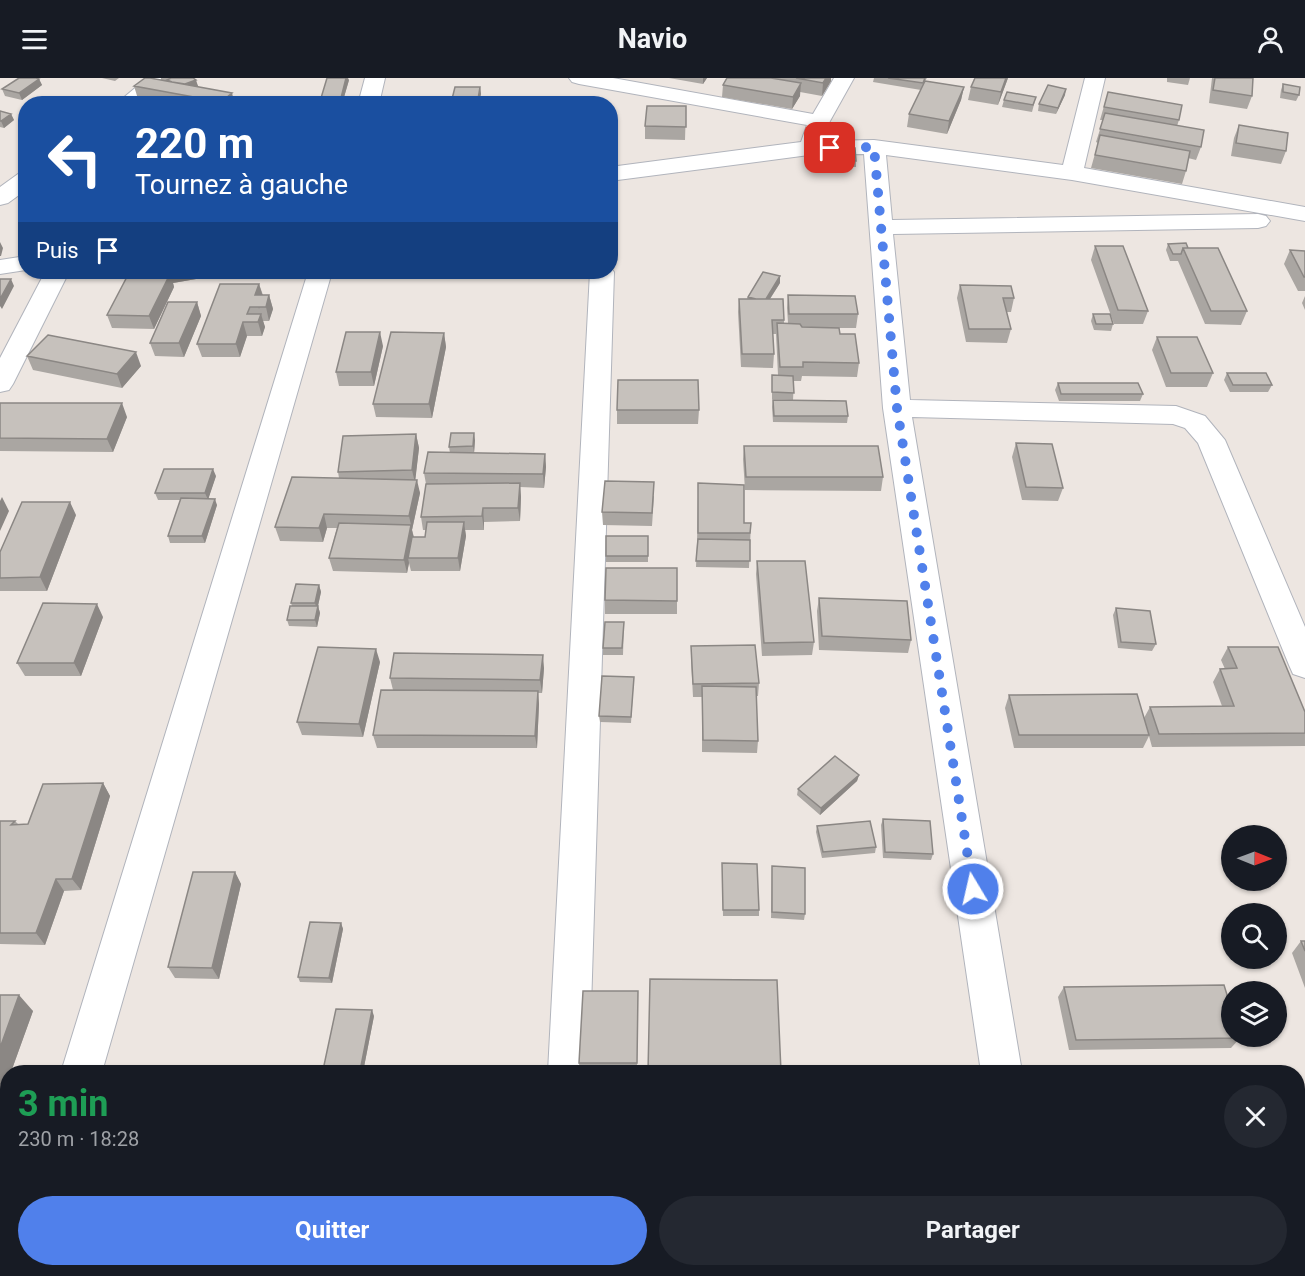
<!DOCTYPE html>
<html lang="fr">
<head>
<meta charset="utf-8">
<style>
  body { margin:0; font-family:Roboto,sans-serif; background:#242831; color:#f1f3f6; height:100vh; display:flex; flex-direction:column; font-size:22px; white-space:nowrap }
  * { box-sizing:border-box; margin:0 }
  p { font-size:20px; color:#9ea1a6 }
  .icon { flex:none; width:33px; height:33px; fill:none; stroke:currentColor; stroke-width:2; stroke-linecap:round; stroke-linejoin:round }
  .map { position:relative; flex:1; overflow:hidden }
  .drawer { position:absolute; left:0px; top:987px; width:1305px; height:212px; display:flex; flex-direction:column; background:#171b24; border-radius:24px 24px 0 0; box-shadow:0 2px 4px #0004 }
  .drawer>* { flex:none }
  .banner { position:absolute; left:18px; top:18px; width:600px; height:183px; border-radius:24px; box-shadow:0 2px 4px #0004; background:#1a4fa0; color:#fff; overflow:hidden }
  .needle { width:39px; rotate:91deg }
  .buttons { position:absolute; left:1221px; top:747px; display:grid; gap:12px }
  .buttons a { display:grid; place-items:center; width:66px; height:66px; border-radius:50%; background:#171b24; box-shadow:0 2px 4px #0004; font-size:30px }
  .pin { position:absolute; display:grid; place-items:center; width:51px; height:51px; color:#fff; margin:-26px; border-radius:12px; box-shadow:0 3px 9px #0006 }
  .me { position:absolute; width:66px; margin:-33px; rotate:351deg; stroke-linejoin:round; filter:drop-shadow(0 0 4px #0008) }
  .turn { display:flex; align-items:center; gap:21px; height:126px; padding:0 18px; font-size:27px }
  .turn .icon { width:78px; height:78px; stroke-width:2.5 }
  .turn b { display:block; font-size:42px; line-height:51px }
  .then { display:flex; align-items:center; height:57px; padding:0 18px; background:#0003; gap:12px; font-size:22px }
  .round { display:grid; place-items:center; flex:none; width:63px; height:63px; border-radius:32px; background:#242831 }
  .overview { display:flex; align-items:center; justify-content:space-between; height:102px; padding:0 18px }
  h1 { font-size:36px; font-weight:700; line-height:45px; color:#1e9e55 }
  .primary-button { display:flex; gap:12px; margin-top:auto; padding:12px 18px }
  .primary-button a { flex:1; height:69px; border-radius:36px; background:#5080eb; color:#fff; font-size:24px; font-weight:700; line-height:69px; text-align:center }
  .primary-button a+a { background:#242831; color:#f1f3f6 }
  header { display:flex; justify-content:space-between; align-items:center; height:78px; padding:0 18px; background:#171b24; font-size:27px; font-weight:700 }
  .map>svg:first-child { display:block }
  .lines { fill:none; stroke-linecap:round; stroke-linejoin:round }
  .minor-casing { stroke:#b1b4bc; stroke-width:2 }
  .minor { fill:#fff; fill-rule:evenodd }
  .wall { fill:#aaa6a2 }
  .shaded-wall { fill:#8b8784 }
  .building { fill:#c6c1bc; stroke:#8b8784; stroke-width:1.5 }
  .route { stroke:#5080eb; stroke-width:10; stroke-dasharray:0 18 }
</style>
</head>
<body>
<header><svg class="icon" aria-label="menu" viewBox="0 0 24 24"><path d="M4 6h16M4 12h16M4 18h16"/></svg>Navio<svg class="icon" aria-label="person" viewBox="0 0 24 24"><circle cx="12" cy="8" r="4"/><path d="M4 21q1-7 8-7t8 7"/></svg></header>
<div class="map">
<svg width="1305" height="1198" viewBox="0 0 1305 1198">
  <rect width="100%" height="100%" fill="#ede6e1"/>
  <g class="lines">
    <defs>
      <path id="minor" d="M 147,0 L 170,0 L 140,26 L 116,26 Z
        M 365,0 L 385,0 L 379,26 L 358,26 Z
        M 569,0 L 613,0 L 813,36 L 834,0 L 854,0 L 830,43 L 822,63 L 874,62 L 1063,87 L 1085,0 L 1105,0 L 1084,90 L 1305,129 L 1305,143 L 1072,102 L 886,77 L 892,142 L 1258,136 L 1266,138 L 1270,143 L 1266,148 L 1258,150 L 893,156 L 910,322 L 1176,328 L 1205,338 L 1225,362 L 1305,549 L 1305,600 L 1293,596 L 1289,587 L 1198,365 L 1185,350 L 1173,346 L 912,339 L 1022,994 L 981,994 L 883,330 L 864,76 L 809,77 L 610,103 L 610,89 L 801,64 L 807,47 L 579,6 L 572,4 Z
        M 26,94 L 26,112 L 8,125 L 0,127 L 0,109 L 18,96 Z
        M 26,178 L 26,192 L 0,196 L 0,182 Z
        M 610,189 L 614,194 L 589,994 L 548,994 L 590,194 L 610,194 Z
        M 45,194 L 69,194 L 13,306 L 9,312 L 0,314 L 0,280 Z
        M 308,194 L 332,194 L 102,994 L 61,994 Z
        M 8,1175 L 8,1191 L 46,1191 L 44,1198 L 0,1198 Z
        M 537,1191 L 583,1191 L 582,1198 L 536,1198 Z
        M 1010,1191 L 1056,1191 L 1057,1198 L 1011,1198 Z"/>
    </defs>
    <!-- minor casing -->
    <use href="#minor" class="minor-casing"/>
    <!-- minor -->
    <use href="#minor" class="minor"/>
  </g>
  <!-- wall -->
  <path class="wall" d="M 102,0 L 119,0 L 115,3 Z
    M 161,0 L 193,0 L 198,8 L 197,9 L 232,15 L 234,26 L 162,26 L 138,21 L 134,8 L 161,2 Z
    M 669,0 L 707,0 L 703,6 Z
    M 727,0 L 831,0 L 831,3 L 822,18 L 800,14 L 800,18 L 792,31 L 722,19 L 723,7 Z
    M 874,0 L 927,0 L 925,3 L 964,9 L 961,22 L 947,56 L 907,49 L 909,36 L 921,12 L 873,4 Z
    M 1008,0 L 998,27 L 968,22 L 971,9 Z
    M 1167,0 L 1190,0 L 1188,7 L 1167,4 Z
    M 1212,0 L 1253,0 L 1252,18 L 1247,31 L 1209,25 Z
    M 39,1 L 42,7 L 22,22 L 5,18 L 2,11 Z
    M 349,2 L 342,26 L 322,26 L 321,20 Z
    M 1283,6 L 1299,17 L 1296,23 L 1280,20 L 1281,12 Z
    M 480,9 L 481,16 L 479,26 L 453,26 L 452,21 Z
    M 1108,14 L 1179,42 L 1177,48 L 1201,69 L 1196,82 L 1188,80 L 1186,93 L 1182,106 L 1091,90 L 1098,65 L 1096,64 L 1103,42 L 1100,42 Z
    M 1065,17 L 1056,36 L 1038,33 L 1039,26 Z
    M 1036,19 L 1032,34 L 1002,29 L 1004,22 Z
    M 657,28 L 686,28 L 685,62 L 645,61 L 645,48 Z
    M 0,33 L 11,36 L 14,42 L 4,50 L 0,49 Z
    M 1239,47 L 1286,73 L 1281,86 L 1231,78 L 1234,60 Z
    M 838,69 L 856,83 L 856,89 L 838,89 Z
    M 1168,166 L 1188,170 L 1247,233 L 1241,247 L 1205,246 L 1178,183 L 1170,183 L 1166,172 Z
    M 1095,168 L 1148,233 L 1143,246 L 1114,246 L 1091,182 Z
    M 1290,172 L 1305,173 L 1305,213 L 1298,213 L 1284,186 Z
    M 166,194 L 225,194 L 225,196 L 173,205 L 174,209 L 154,251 L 112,250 L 107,237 L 166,196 Z
    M 780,205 L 770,221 L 784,242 L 784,245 L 788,245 L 787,230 L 788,217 L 858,236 L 856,250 L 839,250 L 840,256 L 859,285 L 857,299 L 802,298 L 801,303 L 794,303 L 793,322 L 772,321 L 772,297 L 778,297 L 776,256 L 773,256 L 774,276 L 773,290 L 741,289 L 738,234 L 739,221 L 747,221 L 748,219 Z
    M 259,206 L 263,217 L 269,217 L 273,231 L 269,243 L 263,243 L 265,249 L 262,258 L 247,258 L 240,279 L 202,279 L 197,266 Z
    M 960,207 L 1014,220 L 1011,234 L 1006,234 L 1011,251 L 1007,265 L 966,264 L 957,220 Z
    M 1305,218 L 1305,232 L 1302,225 Z
    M 197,224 L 201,238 L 184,279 L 155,278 L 150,265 Z
    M 1093,236 L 1113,246 L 1111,253 L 1094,252 L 1091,243 Z
    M 444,255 L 446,269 L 432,340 L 376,339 L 373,326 Z
    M 1157,259 L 1213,295 L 1207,309 L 1166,309 L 1152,272 Z
    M 383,268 L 374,308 L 339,308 L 336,294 Z
    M 27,278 L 141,288 L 122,310 L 33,292 Z
    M 1227,295 L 1272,307 L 1268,314 L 1230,314 L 1224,302 Z
    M 1058,305 L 1143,316 L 1140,323 L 1059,323 L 1055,312 Z
    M 773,322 L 848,338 L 847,345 L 773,344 L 772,329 Z
    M 0,325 L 127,339 L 113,374 L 0,373 Z
    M 617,332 L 699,332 L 698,346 L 617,346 Z
    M 416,356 L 419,370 L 415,402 L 420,415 L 412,452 L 414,459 L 425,459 L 426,452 L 423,452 L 421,439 L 426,406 L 424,395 L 450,375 L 449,369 L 475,362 L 474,375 L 545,376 L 546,389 L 544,410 L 520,409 L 521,419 L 520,443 L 484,444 L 484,452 L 465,452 L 466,458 L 460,493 L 411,493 L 409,485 L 407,495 L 333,493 L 329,480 L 337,450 L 327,450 L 323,464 L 280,463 L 275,449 L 339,400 L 338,394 Z
    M 1016,365 L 1063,410 L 1058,423 L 1022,422 L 1012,379 Z
    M 744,368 L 883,399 L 881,413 L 745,412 L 743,381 Z
    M 216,398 L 208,421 L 217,427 L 205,465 L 170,465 L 168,458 L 181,422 L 158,422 L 155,415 Z
    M 654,418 L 652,448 L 603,447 L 602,434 Z
    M 698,419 L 744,445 L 751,445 L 749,490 L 696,489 L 697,465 Z
    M 76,437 L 47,513 L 0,513 L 0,474 Z
    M 648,458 L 648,484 L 606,484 L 606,478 Z
    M 757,483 L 814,564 L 812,577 L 762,578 L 756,496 Z
    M 319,507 L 321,514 L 318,528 L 320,535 L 317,549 L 289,548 L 287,542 L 292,528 L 291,525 Z
    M 819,520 L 911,562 L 908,575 L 819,572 L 817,533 Z
    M 605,522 L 677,523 L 677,536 L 605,536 Z
    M 1116,530 L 1156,566 L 1152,573 L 1118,570 L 1113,537 Z
    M 103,539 L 81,598 L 25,598 L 17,585 Z
    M 624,544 L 623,577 L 603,577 L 603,570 Z
    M 691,568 L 759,605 L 758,618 L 756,618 L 758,663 L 757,675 L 702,674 L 702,619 L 693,619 L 691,581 Z
    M 1228,569 L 1305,634 L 1305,668 L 1152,669 L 1149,658 L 1143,670 L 1014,670 L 1005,630 L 1009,617 L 1144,640 L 1150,629 L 1222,628 L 1213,604 L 1220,591 L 1225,591 L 1221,582 Z
    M 380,584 L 363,659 L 302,657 L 297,644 Z
    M 544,590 L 542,615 L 538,615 L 539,626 L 537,670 L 377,670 L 373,657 L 393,612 L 390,600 Z
    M 634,599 L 631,645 L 600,644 L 599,638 Z
    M 859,697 L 857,703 L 820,737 L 797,717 L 798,711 Z
    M 103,705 L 110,718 L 81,812 L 64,813 L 45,867 L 0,866 L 0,743 L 15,743 L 18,746 L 28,746 Z
    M 883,741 L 933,776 L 931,782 L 883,780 L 881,747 Z
    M 817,748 L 876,769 L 875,775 L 822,780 L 816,754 Z
    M 722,785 L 759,832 L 759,838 L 723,838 Z
    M 772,788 L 805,836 L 804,842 L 771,840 Z
    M 235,794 L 241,806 L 219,901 L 175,900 L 168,889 Z
    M 341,845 L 343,851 L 332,905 L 300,904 L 298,899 Z
    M 1301,863 L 1305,863 L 1305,910 L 1292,875 Z
    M 1064,909 L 1240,960 L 1231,970 L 1069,972 L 1058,919 Z
    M 638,913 L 637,994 L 580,994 L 579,985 Z
    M 0,917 L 33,933 L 11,994 L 8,994 L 8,1005 L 5,1011 L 0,1011 Z
    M 374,938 L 363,994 L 325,994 L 323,992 Z
    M 1069,1191 L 1126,1191 L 1128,1198 L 1070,1198 Z
    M 1130,1191 L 1236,1191 L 1238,1198 L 1131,1198 Z"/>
  <!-- shaded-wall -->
  <path class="shaded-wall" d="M 346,0 L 348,0 L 349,2 L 342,26 L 341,20 Z
    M 703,0 L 707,0 L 703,6 Z
    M 826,0 L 831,0 L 831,3 L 822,18 L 823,5 Z
    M 1006,0 L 1008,0 L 998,27 L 1001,14 Z
    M 39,1 L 42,7 L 22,22 L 19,15 Z
    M 196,2 L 198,8 L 183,15 L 181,8 Z
    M 801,5 L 800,18 L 792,31 L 793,19 Z
    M 480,9 L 481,16 L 478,26 L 478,21 Z
    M 964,9 L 961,22 L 947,56 L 949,43 Z
    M 1066,11 L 1065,17 L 1056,36 L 1058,30 Z
    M 232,15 L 234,26 L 221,26 L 221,24 Z
    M 11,36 L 14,42 L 4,50 L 1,43 Z
    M 0,164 L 3,170 L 1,178 L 0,178 Z
    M 198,194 L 225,194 L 225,196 L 173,205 L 174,209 L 154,251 L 149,238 L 170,196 Z
    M 780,198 L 780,205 L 764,230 L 765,223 Z
    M 11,201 L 14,208 L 2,231 L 0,228 L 0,221 Z
    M 259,206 L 263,219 L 259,231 L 255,217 Z
    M 269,217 L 273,231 L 269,243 L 266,229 Z
    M 197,224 L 201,238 L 184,279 L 179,265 Z
    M 261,236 L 265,249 L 262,258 L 258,244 Z
    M 243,244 L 247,258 L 240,279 L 236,266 Z
    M 380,254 L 383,268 L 374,308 L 371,294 Z
    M 444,255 L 446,269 L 432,340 L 429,326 Z
    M 136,274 L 141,288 L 122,310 L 117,296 Z
    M 122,325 L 127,339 L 113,374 L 107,361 Z
    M 474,355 L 475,362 L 474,375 L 473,368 Z
    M 416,356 L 419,370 L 415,405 L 412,392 Z
    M 545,376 L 546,389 L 544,410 L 543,396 Z
    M 213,391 L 216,398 L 208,422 L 205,415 Z
    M 417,402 L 420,415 L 412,452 L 414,461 L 408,480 L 409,485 L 407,495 L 404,482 L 411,447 L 409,438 Z
    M 520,405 L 521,419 L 520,443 L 518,430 Z
    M 2,419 L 9,433 L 0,453 L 0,423 Z
    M 215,421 L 217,427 L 205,465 L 202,458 Z
    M 70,424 L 76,437 L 47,513 L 40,499 Z
    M 483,430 L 484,444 L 484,452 L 482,438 Z
    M 324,436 L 327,450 L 323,464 L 319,450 Z
    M 464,444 L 466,458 L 460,493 L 458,480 Z
    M 319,507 L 321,514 L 317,532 L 315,525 Z
    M 97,526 L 103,539 L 81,598 L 74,585 Z
    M 318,528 L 320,535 L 317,549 L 315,542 Z
    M 376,571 L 380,584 L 363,659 L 359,646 Z
    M 543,577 L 544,590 L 542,615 L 540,602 Z
    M 538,613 L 539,626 L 537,670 L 535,658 Z
    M 859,697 L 857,703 L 820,737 L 821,730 Z
    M 103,705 L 110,718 L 81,812 L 72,801 Z
    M 235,794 L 241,806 L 219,901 L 212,890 Z
    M 56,801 L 64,813 L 45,867 L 36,855 Z
    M 341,845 L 343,851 L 332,905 L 329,900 Z
    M 19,917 L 33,933 L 11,994 L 8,994 L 8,1005 L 5,1011 L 0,1006 L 0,970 Z
    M 372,932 L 374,938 L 363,994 L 361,994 L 360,993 Z"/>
  <!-- building -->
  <path class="building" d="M 19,0 L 36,0 L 39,1 L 19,15 L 2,11 Z
    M 145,0 L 150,0 L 232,15 L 221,24 L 134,8 Z
    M 171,0 L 193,0 L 196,2 L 185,6 L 172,4 L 167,2 Z
    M 327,0 L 346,0 L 341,20 L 321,20 Z
    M 727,0 L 771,0 L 801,5 L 793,19 L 723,7 Z
    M 796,0 L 826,0 L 823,5 Z
    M 888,0 L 925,0 L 923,5 Z
    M 975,0 L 1006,0 L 1001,14 L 971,9 Z
    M 1215,0 L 1253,0 L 1252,18 L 1213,12 Z
    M 925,3 L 964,9 L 949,43 L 909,36 Z
    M 1283,6 L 1300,9 L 1299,17 L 1283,14 Z
    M 1048,7 L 1066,11 L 1058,30 L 1039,26 Z
    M 455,9 L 480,9 L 478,21 L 452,21 Z
    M 1007,14 L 1036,19 L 1033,27 L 1004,22 Z
    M 1108,14 L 1182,27 L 1179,42 L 1104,29 Z
    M 147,24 L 157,26 L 145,26 Z
    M 647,28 L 686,28 L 686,49 L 645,48 Z
    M 0,33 L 11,36 L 1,43 L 0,43 Z
    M 1105,35 L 1204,52 L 1201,69 L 1100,51 Z
    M 1239,47 L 1288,55 L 1286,73 L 1236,65 Z
    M 1100,57 L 1190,73 L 1186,93 L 1095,77 Z
    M 838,69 L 855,70 L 856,83 L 839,82 Z
    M 1186,165 L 1188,170 L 1183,170 L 1181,176 L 1173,176 L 1168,166 Z
    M 1095,168 L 1123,168 L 1148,233 L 1118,232 Z
    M 1183,170 L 1218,170 L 1247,233 L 1211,233 Z
    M 1290,172 L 1305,173 L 1305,199 L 1304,199 Z
    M 166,194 L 198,194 L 170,198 L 170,196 L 166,196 Z
    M 763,194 L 780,198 L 766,221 L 756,221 L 748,219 Z
    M 129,195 L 170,196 L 149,238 L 107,237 Z
    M 0,201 L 11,201 L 0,221 Z
    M 220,206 L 259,206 L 255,217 L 269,217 L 266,229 L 250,229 L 247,236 L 261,236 L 258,244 L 243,244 L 236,266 L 197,266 Z
    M 960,207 L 1011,208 L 1014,220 L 1003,220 L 1011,251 L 969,251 Z
    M 788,217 L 855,218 L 858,236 L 789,236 Z
    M 739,221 L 783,221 L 784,242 L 772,242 L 774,276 L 742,276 Z
    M 168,224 L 197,224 L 179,265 L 150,265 Z
    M 1093,236 L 1110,236 L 1113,246 L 1096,246 Z
    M 777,245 L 800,246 L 802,249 L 839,250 L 840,256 L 855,256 L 859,285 L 803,284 L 803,289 L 780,289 Z
    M 346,254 L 380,254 L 371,294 L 336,294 Z
    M 391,254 L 444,255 L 429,326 L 373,326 Z
    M 48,257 L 136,274 L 117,296 L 27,278 Z
    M 1157,259 L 1197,259 L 1213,295 L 1171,295 Z
    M 1227,295 L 1266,295 L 1272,307 L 1233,307 Z
    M 772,297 L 793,298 L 794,315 L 772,314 Z
    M 618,302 L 698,302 L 699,332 L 617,332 Z
    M 1058,305 L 1138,305 L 1143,316 L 1061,316 Z
    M 773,322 L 846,323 L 848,338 L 774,338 Z
    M 0,325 L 122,325 L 107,361 L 0,360 Z
    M 451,355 L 474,355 L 473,368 L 449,369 Z
    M 416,356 L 412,392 L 338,394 L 343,358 Z
    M 1016,365 L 1052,366 L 1063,410 L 1026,409 Z
    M 744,368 L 878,368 L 883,399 L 746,399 Z
    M 428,374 L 545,376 L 543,396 L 424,395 Z
    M 164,391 L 213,391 L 205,415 L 155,415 Z
    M 292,399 L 417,402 L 409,438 L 324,436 L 319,450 L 275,449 Z
    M 605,403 L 654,404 L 652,435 L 602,434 Z
    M 520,405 L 518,430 L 483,430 L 482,438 L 421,439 L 426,406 Z
    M 698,405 L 744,407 L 744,445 L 751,445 L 750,455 L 698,455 Z
    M 181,420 L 215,421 L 202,458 L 168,458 Z
    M 22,424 L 70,424 L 40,499 L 0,500 L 0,474 Z
    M 427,444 L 464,444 L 458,480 L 408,480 L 412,459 L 425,459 Z
    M 339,445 L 411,447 L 404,482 L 329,480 Z
    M 606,458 L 648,458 L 648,478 L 606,478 Z
    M 698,461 L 750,462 L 750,483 L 696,483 Z
    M 757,483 L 805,483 L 814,564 L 764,565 Z
    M 606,490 L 677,490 L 677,523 L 605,522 Z
    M 296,506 L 319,507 L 315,525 L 291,525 Z
    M 819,520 L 907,523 L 911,562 L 822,558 Z
    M 43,525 L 97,526 L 74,585 L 17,585 Z
    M 290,528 L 318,528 L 315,542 L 287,542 Z
    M 1116,530 L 1150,533 L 1156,566 L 1121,564 Z
    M 605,544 L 624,544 L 622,570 L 603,570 Z
    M 755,567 L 759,605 L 693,606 L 691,568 Z
    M 318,569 L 376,571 L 359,646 L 297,644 Z
    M 1228,569 L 1278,569 L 1305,634 L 1305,655 L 1159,656 L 1150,629 L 1234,628 L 1220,591 L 1237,590 Z
    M 394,575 L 543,577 L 540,602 L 390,600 Z
    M 602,598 L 634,599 L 631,639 L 599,638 Z
    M 702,608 L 756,609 L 758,663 L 703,662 Z
    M 381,612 L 538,613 L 535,658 L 373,657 Z
    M 1137,616 L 1149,657 L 1019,657 L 1009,617 Z
    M 835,678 L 859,697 L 821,730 L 798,711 Z
    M 103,705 L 72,801 L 56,801 L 36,855 L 0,855 L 0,743 L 15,743 L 11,747 L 28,746 L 43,706 Z
    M 883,741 L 930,743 L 933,776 L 885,774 Z
    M 870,743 L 876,769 L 823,774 L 817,748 Z
    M 722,785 L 757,786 L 759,832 L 723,832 Z
    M 772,788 L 805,790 L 805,836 L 772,834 Z
    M 193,794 L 235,794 L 212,890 L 168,889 Z
    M 310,844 L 341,845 L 329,900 L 298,899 Z
    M 1301,863 L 1305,863 L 1305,873 Z
    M 650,901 L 777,902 L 781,994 L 648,994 Z
    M 1224,907 L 1232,933 L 1232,958 L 1239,958 L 1240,960 L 1076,962 L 1064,909 Z
    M 583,913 L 638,913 L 637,985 L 579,985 Z
    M 0,917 L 19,917 L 0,970 Z
    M 336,931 L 372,932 L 360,993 L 323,992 Z
    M 706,1191 L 745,1191 L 746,1198 L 706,1198 Z
    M 1078,1191 L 1126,1191 L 1128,1198 L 1079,1198 Z
    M 1144,1191 L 1236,1191 L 1238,1198 L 1146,1198 Z"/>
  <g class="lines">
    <!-- route -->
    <path class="route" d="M 830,70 L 874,69 L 897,330 L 973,811"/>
  </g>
</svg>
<div class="buttons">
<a><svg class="needle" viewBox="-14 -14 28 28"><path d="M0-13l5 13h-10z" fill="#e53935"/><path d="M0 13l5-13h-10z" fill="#9ea1a6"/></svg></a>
<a><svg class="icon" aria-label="search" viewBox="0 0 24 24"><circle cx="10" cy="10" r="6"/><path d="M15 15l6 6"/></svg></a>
<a><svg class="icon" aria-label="layers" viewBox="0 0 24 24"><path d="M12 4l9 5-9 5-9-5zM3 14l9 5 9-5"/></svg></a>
</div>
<div class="pin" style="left:830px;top:70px;background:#d93025"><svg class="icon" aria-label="arrive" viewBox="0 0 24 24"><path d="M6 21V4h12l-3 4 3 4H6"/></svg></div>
<svg class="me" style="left:973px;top:811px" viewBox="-20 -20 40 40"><circle r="17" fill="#5080eb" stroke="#fff" stroke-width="3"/><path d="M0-11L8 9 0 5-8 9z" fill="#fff"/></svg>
<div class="banner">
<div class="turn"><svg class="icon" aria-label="left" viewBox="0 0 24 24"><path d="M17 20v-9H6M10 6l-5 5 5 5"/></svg><div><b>220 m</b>Tournez à gauche</div></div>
<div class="then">Puis<svg class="icon" aria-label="arrive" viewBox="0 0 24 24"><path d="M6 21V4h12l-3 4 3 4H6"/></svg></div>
</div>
<section class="drawer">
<div class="overview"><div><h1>3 min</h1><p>230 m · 18:28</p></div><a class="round"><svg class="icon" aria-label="close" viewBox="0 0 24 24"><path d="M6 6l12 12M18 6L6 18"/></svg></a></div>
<div class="primary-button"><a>Quitter</a><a>Partager</a></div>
</section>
</div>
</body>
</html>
